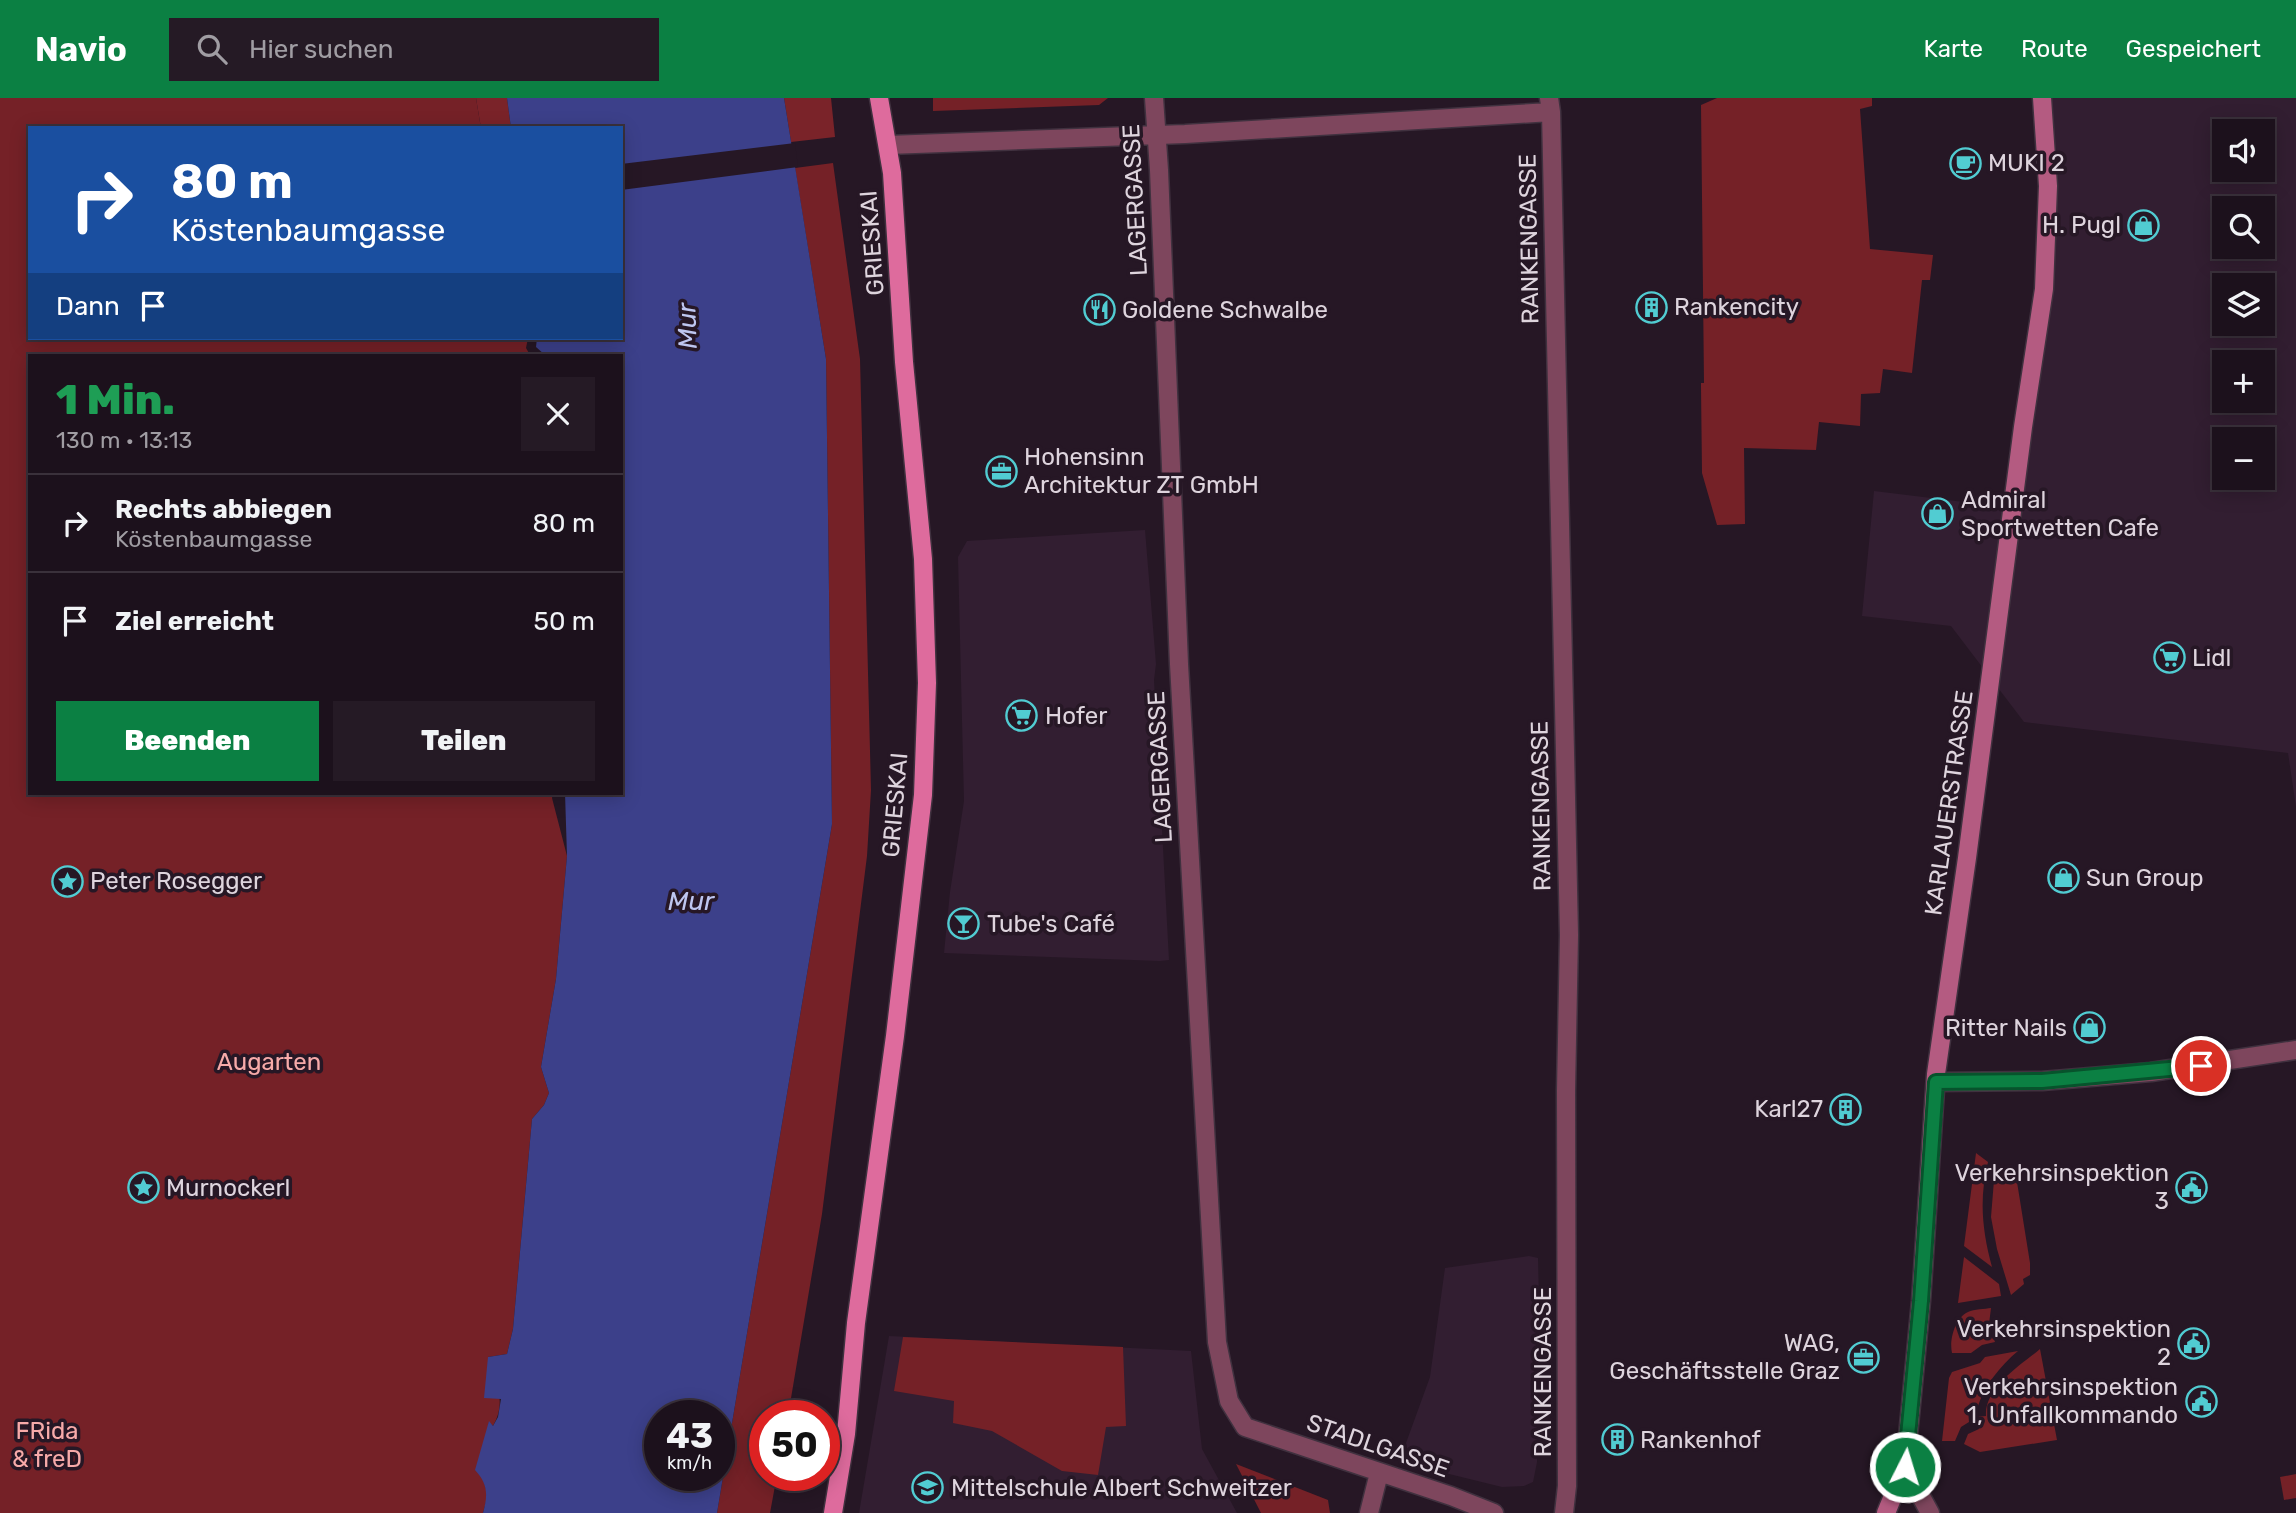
<!DOCTYPE html>
<html lang="de">
<head>
<meta charset="utf-8">
<style>
  body { margin:0; font-family:Rubik,sans-serif; background:#251a25; color:#f1f3f6; height:100vh; display:flex; flex-direction:column; font-size:26px; white-space:nowrap }
  * { box-sizing:border-box; margin:0 }
  p { font-size:23px; color:#a09da3 }
  .icon { flex:none; width:38px; height:38px; fill:none; stroke:currentColor; stroke-width:2; stroke-linecap:round; stroke-linejoin:round }
  .map { position:relative; flex:1; overflow:hidden }
  .details { position:absolute; left:28px; top:256px; width:595px; height:441px; display:flex; flex-direction:column; background:#1c111c; border-radius:0px; box-shadow:0 4px 18px #0003,0 0 0 2px #3a313b }
  .details>* { flex:none }
  .top-card { position:absolute; left:28px; top:28px; width:595px; height:214px; border-radius:0px; box-shadow:0 4px 18px #0003,0 0 0 2px #3a313b; background:#1a4fa0; color:#fff; overflow:hidden }
  .buttons { position:absolute; left:2212px; top:21px; display:grid; gap:14px }
  .buttons a { display:grid; place-items:center; width:63px; height:63px; border-radius:0px; background:#1c111c; box-shadow:0 4px 18px #0003,0 0 0 2px #3a313b; font-size:35px }
  .speed { position:absolute; left:644px; top:1302px; display:flex; gap:14px; font-size:35px; font-weight:700; text-align:center }
  .speed>* { display:grid; place-content:center; width:91px; height:91px; border-radius:50%; background:#1c111c; box-shadow:0 4px 18px #0003,0 0 0 2px #3a313b; line-height:1 }
  .speed small { font-size:18px; font-weight:400 }
  .speed .limit { border:10px solid #d22; background:#fff; color:#111 }
  .pin { position:absolute; display:grid; place-items:center; width:60px; height:60px; color:#fff; margin:-30px; border:4px solid #fff; border-radius:50%; box-shadow:0 2px 7px #0007 }
  .me { position:absolute; width:77px; margin:-38px; rotate:5deg; stroke-linejoin:round; filter:drop-shadow(0 0 5px #0008) }
  .turn { display:flex; align-items:center; gap:24px; height:147px; padding:0 28px; font-size:32px }
  .turn .icon { width:91px; height:91px; stroke-width:2.5 }
  .turn b { display:block; font-size:49px; line-height:60px }
  .then { display:flex; align-items:center; height:66px; padding:0 28px; background:#0003; gap:14px; font-size:26px }
  .round { display:grid; place-items:center; flex:none; width:74px; height:74px; border-radius:0px; background:#251a25 }
  .summary { display:flex; align-items:center; justify-content:space-between; height:119px; padding:0 28px }
  h1 { font-size:42px; font-weight:800; line-height:52px; color:#1e9e55 }
  .button { display:flex; gap:14px; margin-top:auto; padding:14px 28px }
  .button a { flex:1; height:80px; border-radius:0px; background:#0b8043; color:#fff; font-size:28px; font-weight:800; line-height:80px; text-align:center }
  .button a+a { background:#251a25; color:#f1f3f6 }
  ul { padding:0; list-style:none }
  li { display:flex; align-items:center; gap:21px; height:98px; padding:0 28px; border-top:2px solid #3a313b }
  li div { flex:1 }
  li b { display:block; font-size:26px }
  li em { font-style:normal }
  header { display:flex; align-items:center; gap:42px; box-sizing:border-box; height:98px; padding:0 35px; background:#0b8043; color:#fff }
  header strong { font-size:33px }
  nav { display:flex; gap:38px; margin-inline-start:auto; font-size:24px }
  .search { width:490px; height:63px; background:#251a25; display:flex; align-items:center; gap:18px; box-sizing:border-box; padding:0 24px; border-radius:0px; color:#a09da3; font-size:26px }
  .map>svg:first-child { display:block }
  .built { fill:#321e31; fill-rule:evenodd }
  .green { fill:#752127 }
  .forest { fill:#7a2329 }
  .water { fill:#3c408a; fill-rule:evenodd }
  .pier { fill:#261725 }
  .lines { fill:none; stroke-linecap:round; stroke-linejoin:round }
  .street-casing { stroke:#40313f; stroke-width:21 }
  .secondary-casing { stroke:#40313f; stroke-width:21 }
  .primary-casing { stroke:#40313f; stroke-width:21 }
  .street { stroke:#7e465d; stroke-width:18 }
  .secondary { stroke:#b45b81; stroke-width:18 }
  .primary { stroke:#de6b9d; stroke-width:18 }
  .route-casing { stroke:#07532c; stroke-width:18 }
  .route { stroke:#0b8043; stroke-width:12 }
  .labels { text-anchor:middle; stroke-width:7; stroke-linejoin:round; paint-order:stroke }
  .poi-label { font-size:24px; fill:#ded4dd; stroke:#261725; text-anchor:start }
  .street-label { font-size:24px; fill:#ded4dd; stroke:#261725 }
  .park-label { font-size:24px; fill:#f7aaa9; stroke:#261725 }
  .water-label { font-size:26px; font-style:italic; fill:#bec6f0; stroke:#261725 }
</style>
</head>
<body>
<header>
<strong>Navio</strong>
<div class="search"><svg class="icon" aria-label="search" viewBox="0 0 24 24"><circle cx="10" cy="10" r="6"/><path d="M15 15l6 6"/></svg>Hier suchen</div>
<nav><a>Karte</a><a>Route</a><a>Gespeichert</a></nav>
</header>
<div class="map">
<svg width="2296" height="1415" viewBox="0 0 2296 1415">
  <rect width="100%" height="100%" fill="#261725"/>
  <!-- built -->
  <path class="built" d="M 2042,0 L 2296,0 L 2296,709 L 2288,655 L 2024,624 L 1951,528 L 1862,518 L 1874,393 L 1964,404 L 2014,396 L 2044,191 ZM 2224,33 L 2263,33 L 2263,72 L 2224,72 ZM 2224,110 L 2263,110 L 2263,149 L 2224,149 ZM 2224,187 L 2263,187 L 2263,226 L 2224,226 ZM 2224,264 L 2263,264 L 2263,303 L 2224,303 ZM 2224,341 L 2263,341 L 2263,380 L 2224,380 Z
    M 1145,432 L 1156,566 L 1154,582 L 1169,862 L 1160,863 L 944,855 L 950,794 L 964,703 L 958,459 L 967,443 Z
    M 1529,1158 L 1538,1160 L 1540,1246 L 1537,1364 L 1533,1384 L 1524,1388 L 1502,1389 L 1441,1374 L 1402,1356 L 1430,1279 L 1445,1170 Z
    M 889,1238 L 1191,1253 L 1202,1351 L 1237,1415 L 859,1415 Z"/>
  <!-- green -->
  <path class="green" d="M 0,0 L 476,0 L 481,30 L 30,30 L 30,240 L 528,240 L 526,250 L 530,257 L 30,257 L 30,695 L 553,695 L 552,700 L 567,758 L 556,881 L 541,969 L 549,995 L 544,1007 L 532,1021 L 513,1231 L 507,1256 L 488,1259 C 496,1283 507,1304 493,1328 L 489,1324 L 483,1381 L 488,1397 L 483,1415 L 0,1415 Z
    M 933,0 L 1108,0 L 1099,7 L 933,13 Z
    M 1717,0 L 1872,0 L 1872,8 L 1860,11 L 1870,151 L 1933,157 L 1930,182 L 1922,182 L 1912,275 L 1883,271 L 1880,295 L 1861,296 L 1860,328 L 1819,324 L 1816,352 L 1744,350 L 1745,426 L 1717,427 L 1702,375 L 1701,289 L 1701,285 L 1704,285 L 1701,7 Z
    M 833,65 L 860,261 L 871,692 L 867,758 L 822,1116 L 788,1318 L 765,1318 L 765,1377 L 777,1377 L 770,1415 L 717,1415 L 832,726 L 826,261 L 795,70 Z
    M 1976,1055 L 1988,1064 C 1979,1101 1982,1132 1992,1169 L 1964,1148 Z
    M 1995,1070 L 2017,1084 L 2030,1165 L 2030,1177 L 2023,1181 L 2024,1186 L 2011,1197 L 1997,1151 L 1991,1119 Z
    M 1964,1159 L 1999,1186 L 2001,1198 L 1958,1205 Z
    M 1991,1210 L 1989,1226 L 1995,1244 L 1982,1247 L 1971,1255 L 1952,1255 C 1949,1242 1955,1220 1968,1214 C 1974,1211 1985,1211 1991,1210 Z
    M 903,1239 L 1123,1249 L 1126,1328 L 1106,1329 L 1098,1377 L 1062,1373 L 992,1333 L 953,1325 L 954,1303 L 894,1293 Z
    M 2040,1251 L 2057,1342 L 1980,1354 L 1964,1346 L 1968,1336 L 1979,1331 L 1976,1319 L 1986,1318 C 1984,1290 2021,1267 2040,1251 Z
    M 2018,1253 C 2000,1268 1984,1288 1977,1311 L 1968,1312 L 1969,1324 L 1961,1329 L 1955,1343 L 1942,1343 L 1949,1280 L 1952,1274 L 1980,1265 L 1985,1259 Z
    M 1236,1366 L 1328,1402 L 1330,1415 L 1261,1415 Z
    M 2296,1376 L 2296,1400 L 2284,1402 L 2280,1379 Z"/>
  <!-- forest -->
  <path class="forest" d="M 476,0 L 507,0 L 511,30 L 481,30 Z
    M 784,0 L 831,0 L 835,39 L 791,44 Z"/>
  <!-- water -->
  <path class="water" d="M 507,0 L 784,0 L 826,261 L 832,726 L 717,1415 L 483,1415 C 488,1397 488,1386 475,1372 L 489,1323 L 493,1328 L 498,1319 L 501,1301 L 484,1300 L 488,1259 L 507,1256 L 513,1231 L 532,1021 L 544,1007 L 549,995 L 541,969 L 556,881 L 567,758 L 565,695 L 621,695 L 621,257 L 545,257 L 536,249 L 537,240 L 621,240 L 621,30 L 511,30 ZM 660,1318 L 719,1318 L 719,1377 L 660,1377 Z"/>
  <!-- pier -->
  <path class="pier" d="M 795,45 L 798,69 L 621,92 L 621,66 Z"/>
  <g class="lines">
    <defs>
      <path id="street" d="M 1154,0 L 1159,72 L 1179,566 L 1217,1244 L 1229,1303 L 1245,1329 L 1451,1398 L 1494,1415
        M 1549,0 L 1551,14 L 1569,837 L 1566,993 L 1567,1388 L 1564,1415
        M 888,47 L 1185,36 L 1551,14
        M 1936,984 L 2042,983 L 2151,974 L 2296,952
        M 1905,1369 L 1930,1415
        M 1369,1415 L 1379,1375"/>
      <path id="secondary" d="M 1886,1415 L 1905,1369 L 1921,1203 L 1936,976 L 1967,760 L 2023,329 L 2044,191 L 2048,88 L 2042,0"/>
      <path id="primary" d="M 833,1415 L 846,1336 L 856,1225 L 895,938 L 923,697 L 927,585 L 923,461 L 904,264 L 892,75 L 879,0"/>
    </defs>
    <!-- street casing -->
    <use href="#street" class="street-casing"/>
    <!-- secondary casing -->
    <use href="#secondary" class="secondary-casing"/>
    <!-- primary casing -->
    <use href="#primary" class="primary-casing"/>
    <!-- street -->
    <use href="#street" class="street"/>
    <!-- secondary -->
    <use href="#secondary" class="secondary"/>
    <!-- primary -->
    <use href="#primary" class="primary"/>
  </g>
  <g class="lines">
    <defs>
      <path id="route" d="M 1905,1369 L 1921,1203 L 1936,984 L 2042,983 L 2201,968"/>
    </defs>
    <!-- route casing -->
    <use href="#route" class="route-casing"/>
    <!-- route -->
    <use href="#route" class="route"/>
  </g>
  <!-- icons -->
  <defs>
    <symbol id="cafe-ring" viewBox="-11 -11 22 22"><circle r="9.5" fill="#261725" stroke="#51ccd2" stroke-width="1.5"/><path d="M-5.5-4.5H6V0H3Q3 3.5 0 3.5H-2.5Q-5.5 3.5-5.5 0ZM3-3.2v2h1.7v-2ZM-6 4.5H4V6H-6Z" fill="#51ccd2"/></symbol>
    <symbol id="shop-ring" viewBox="-11 -11 22 22"><circle r="9.5" fill="#261725" stroke="#51ccd2" stroke-width="1.5"/><path d="M-5-2.5h2.3a2.7 3.5 0 0 1 5.4 0H5L5.5 6h-11ZM-1.5-2.5h3a1.5 2.3 0 0 0-3 0Z" fill="#51ccd2"/></symbol>
    <symbol id="building-ring" viewBox="-11 -11 22 22"><circle r="9.5" fill="#261725" stroke="#51ccd2" stroke-width="1.5"/><path d="M-4-6H4V6H1V3H-1V6H-4ZM-2.5-4.3h1.7v1.8h-1.7ZM.8-4.3h1.7v1.8H.8ZM-2.5-1h1.7V.8h-1.7ZM.8-1h1.7V.8H.8Z" fill="#51ccd2"/></symbol>
    <symbol id="restaurant-ring" viewBox="-11 -11 22 22"><circle r="9.5" fill="#261725" stroke="#51ccd2" stroke-width="1.5"/><path d="M-5-6h1v4h1v-4h1v4h1v-4h1v5L-1.5 .5V6h-2V.5L-5-1ZM5-6V6H3V1.5H1.5Q1.5-4 5-6Z" fill="#51ccd2"/></symbol>
    <symbol id="office-ring" viewBox="-11 -11 22 22"><circle r="9.5" fill="#261725" stroke="#51ccd2" stroke-width="1.5"/><path d="M-6-3h4V-5.5h4V-3h4V5H-6ZM-1-4.5V-3h2v-1.5ZM-6 0V1H6V0Z" fill="#51ccd2"/></symbol>
    <symbol id="supermarket-ring" viewBox="-11 -11 22 22"><circle r="9.5" fill="#261725" stroke="#51ccd2" stroke-width="1.5"/><path d="M-6-5.5h2.5l.6 2H6L4.5 2H-2.5L-4.4-4H-6ZM-1.5 3.2a1.3 1.3 0 1 0 .1 0ZM3 3.2a1.3 1.3 0 1 0 .1 0Z" fill="#51ccd2"/></symbol>
    <symbol id="sight-ring" viewBox="-11 -11 22 22"><circle r="9.5" fill="#261725" stroke="#51ccd2" stroke-width="1.5"/><path d="M0-6L1.8-2.2L6-1.7L2.9 1.2L3.7 5.4L0 3.3L-3.7 5.4L-2.9 1.2L-6-1.7L-1.8-2.2Z" fill="#51ccd2"/></symbol>
    <symbol id="bar-ring" viewBox="-11 -11 22 22"><circle r="9.5" fill="#261725" stroke="#51ccd2" stroke-width="1.5"/><path d="M-6-5H6L.8 .8V4.5H3.5V6h-7V4.5H-.8V.8Z" fill="#51ccd2"/></symbol>
    <symbol id="civic-ring" viewBox="-11 -11 22 22"><circle r="9.5" fill="#261725" stroke="#51ccd2" stroke-width="1.5"/><path d="M-.6-6.5H3V-4.5H.6V-3L4-1V1h2V6H-6V1h2V-1L-.6-3ZM-1.2 2.5V6h2.4V2.5Z" fill="#51ccd2"/></symbol>
    <symbol id="school-ring" viewBox="-11 -11 22 22"><circle r="9.5" fill="#261725" stroke="#51ccd2" stroke-width="1.5"/><path d="M0-5L7-2L0 1L-7-2ZM-4 1L0 2.5L4 1V4Q0 6-4 4Z" fill="#51ccd2"/></symbol>
  </defs>
  <g fill-rule="evenodd">
    <use href="#cafe-ring" x="1948" y="48" width="35" height="35"/>
    <use href="#shop-ring" x="2126" y="110" width="35" height="35"/>
    <use href="#building-ring" x="1634" y="192" width="35" height="35"/>
    <use href="#restaurant-ring" x="1082" y="194" width="35" height="35"/>
    <use href="#office-ring" x="984" y="356" width="35" height="35"/>
    <use href="#shop-ring" x="1920" y="398" width="35" height="35"/>
    <use href="#supermarket-ring" x="2152" y="542" width="35" height="35"/>
    <use href="#supermarket-ring" x="1004" y="600" width="35" height="35"/>
    <use href="#shop-ring" x="2046" y="762" width="35" height="35"/>
    <use href="#sight-ring" x="50" y="766" width="35" height="35"/>
    <use href="#bar-ring" x="946" y="808" width="35" height="35"/>
    <use href="#shop-ring" x="2072" y="912" width="35" height="35"/>
    <use href="#building-ring" x="1828" y="994" width="35" height="35"/>
    <use href="#civic-ring" x="2174" y="1072" width="35" height="35"/>
    <use href="#sight-ring" x="126" y="1072" width="35" height="35"/>
    <use href="#civic-ring" x="2176" y="1228" width="35" height="35"/>
    <use href="#office-ring" x="1846" y="1242" width="35" height="35"/>
    <use href="#civic-ring" x="2184" y="1286" width="35" height="35"/>
    <use href="#building-ring" x="1600" y="1324" width="35" height="35"/>
    <use href="#school-ring" x="910" y="1372" width="35" height="35"/>
  </g>
  <g class="labels">
    <!-- poi labels -->
    <g class="poi-label">
      <text x="1988" y="73">MUKI 2</text>
      <text x="2121" y="135" text-anchor="end">H. Pugl</text>
      <text x="1674" y="217">Rankencity</text>
      <text x="1122" y="220">Goldene Schwalbe</text>
      <text x="1024" y="367">Hohensinn<tspan x="1024" dy="28">Architektur ZT GmbH</tspan></text>
      <text x="1961" y="410">Admiral<tspan x="1961" dy="28">Sportwetten Cafe</tspan></text>
      <text x="2192" y="568">Lidl</text>
      <text x="1045" y="626">Hofer</text>
      <text x="2086" y="788">Sun Group</text>
      <text x="90" y="791">Peter Rosegger</text>
      <text x="987" y="834">Tube's Café</text>
      <text x="2067" y="938" text-anchor="end">Ritter Nails</text>
      <text x="1823" y="1019" text-anchor="end">Karl27</text>
      <text x="2169" y="1083" text-anchor="end">Verkehrsinspektion<tspan x="2169" dy="28">3</tspan></text>
      <text x="166" y="1098">Murnockerl</text>
      <text x="2171" y="1239" text-anchor="end">Verkehrsinspektion<tspan x="2171" dy="28">2</tspan></text>
      <text x="1840" y="1253" text-anchor="end">WAG,<tspan x="1840" dy="28">Geschäftsstelle Graz</tspan></text>
      <text x="2178" y="1297" text-anchor="end">Verkehrsinspektion<tspan x="2178" dy="28">1, Unfallkommando</tspan></text>
      <text x="1640" y="1350">Rankenhof</text>
      <text x="951" y="1398">Mittelschule Albert Schweitzer</text>
    </g>
    <!-- street labels -->
    <g class="street-label">
      <text transform="translate(1135 102) rotate(-93)" y="8">LAGERGASSE</text>
      <text transform="translate(1529 141) rotate(-91)" y="8">RANKENGASSE</text>
      <text transform="translate(872 145) rotate(-94)" y="8">GRIESKAI</text>
      <text transform="translate(1160 669) rotate(-93)" y="8">LAGERGASSE</text>
      <text transform="translate(1949 705) rotate(-82)" y="8">KARLAUERSTRASSE</text>
      <text transform="translate(895 707) rotate(-85)" y="8">GRIESKAI</text>
      <text transform="translate(1541 708) rotate(-91)" y="8">RANKENGASSE</text>
      <text transform="translate(1543 1274) rotate(-90)" y="8">RANKENGASSE</text>
      <text transform="translate(1378 1348) rotate(19)" y="8">STADLGASSE</text>
    </g>
    <!-- park labels -->
    <g class="park-label">
      <text x="269" y="972">Augarten</text>
      <text x="47" y="1341">FRida<tspan x="47" dy="28">&amp; freD</tspan></text>
    </g>
    <!-- water labels -->
    <g class="water-label">
      <text transform="translate(687 228) rotate(-92)" y="9">Mur</text>
      <text x="691" y="812">Mur</text>
    </g>
  </g>
</svg>
<div class="buttons">
<a><svg class="icon" aria-label="sound" viewBox="0 0 24 24"><path d="M4 9h4l5-4v14l-5-4H4zM17 9q2 3 0 6"/></svg></a>
<a><svg class="icon" aria-label="search" viewBox="0 0 24 24"><circle cx="10" cy="10" r="6"/><path d="M15 15l6 6"/></svg></a>
<a><svg class="icon" aria-label="layers" viewBox="0 0 24 24"><path d="M12 4l9 5-9 5-9-5zM3 14l9 5 9-5"/></svg></a>
<a>+</a>
<a>−</a>
</div>
<div class="speed"><div>43<small>km/h</small></div><div class="limit">50</div></div>
<div class="pin" style="left:2201px;top:968px;background:#d93025"><svg class="icon" aria-label="arrive" viewBox="0 0 24 24"><path d="M6 21V4h12l-3 4 3 4H6"/></svg></div>
<svg class="me" style="left:1905px;top:1369px" viewBox="-20 -20 40 40"><circle r="17" fill="#0b8043" stroke="#fff" stroke-width="3"/><path d="M0-11L8 9 0 5-8 9z" fill="#fff"/></svg>
<div class="top-card">
<div class="turn"><svg class="icon" aria-label="right" viewBox="0 0 24 24"><path d="M7 20v-9h11M14 6l5 5-5 5"/></svg><div><b>80 m</b>Köstenbaumgasse</div></div>
<div class="then">Dann<svg class="icon" aria-label="arrive" viewBox="0 0 24 24"><path d="M6 21V4h12l-3 4 3 4H6"/></svg></div>
</div>
<section class="details">
<div class="summary"><div><h1>1 Min.</h1><p>130 m · 13:13</p></div><a class="round"><svg class="icon" aria-label="close" viewBox="0 0 24 24"><path d="M6 6l12 12M18 6L6 18"/></svg></a></div>
<ul>
<li><svg class="icon" aria-label="right" viewBox="0 0 24 24"><path d="M7 20v-9h11M14 6l5 5-5 5"/></svg><div><b>Rechts abbiegen</b><p>Köstenbaumgasse</p></div><em>80 m</em></li>
<li><svg class="icon" aria-label="arrive" viewBox="0 0 24 24"><path d="M6 21V4h12l-3 4 3 4H6"/></svg><div><b>Ziel erreicht</b></div><em>50 m</em></li>
</ul>
<div class="button"><a>Beenden</a><a>Teilen</a></div>
</section>
</div>
</body>
</html>
